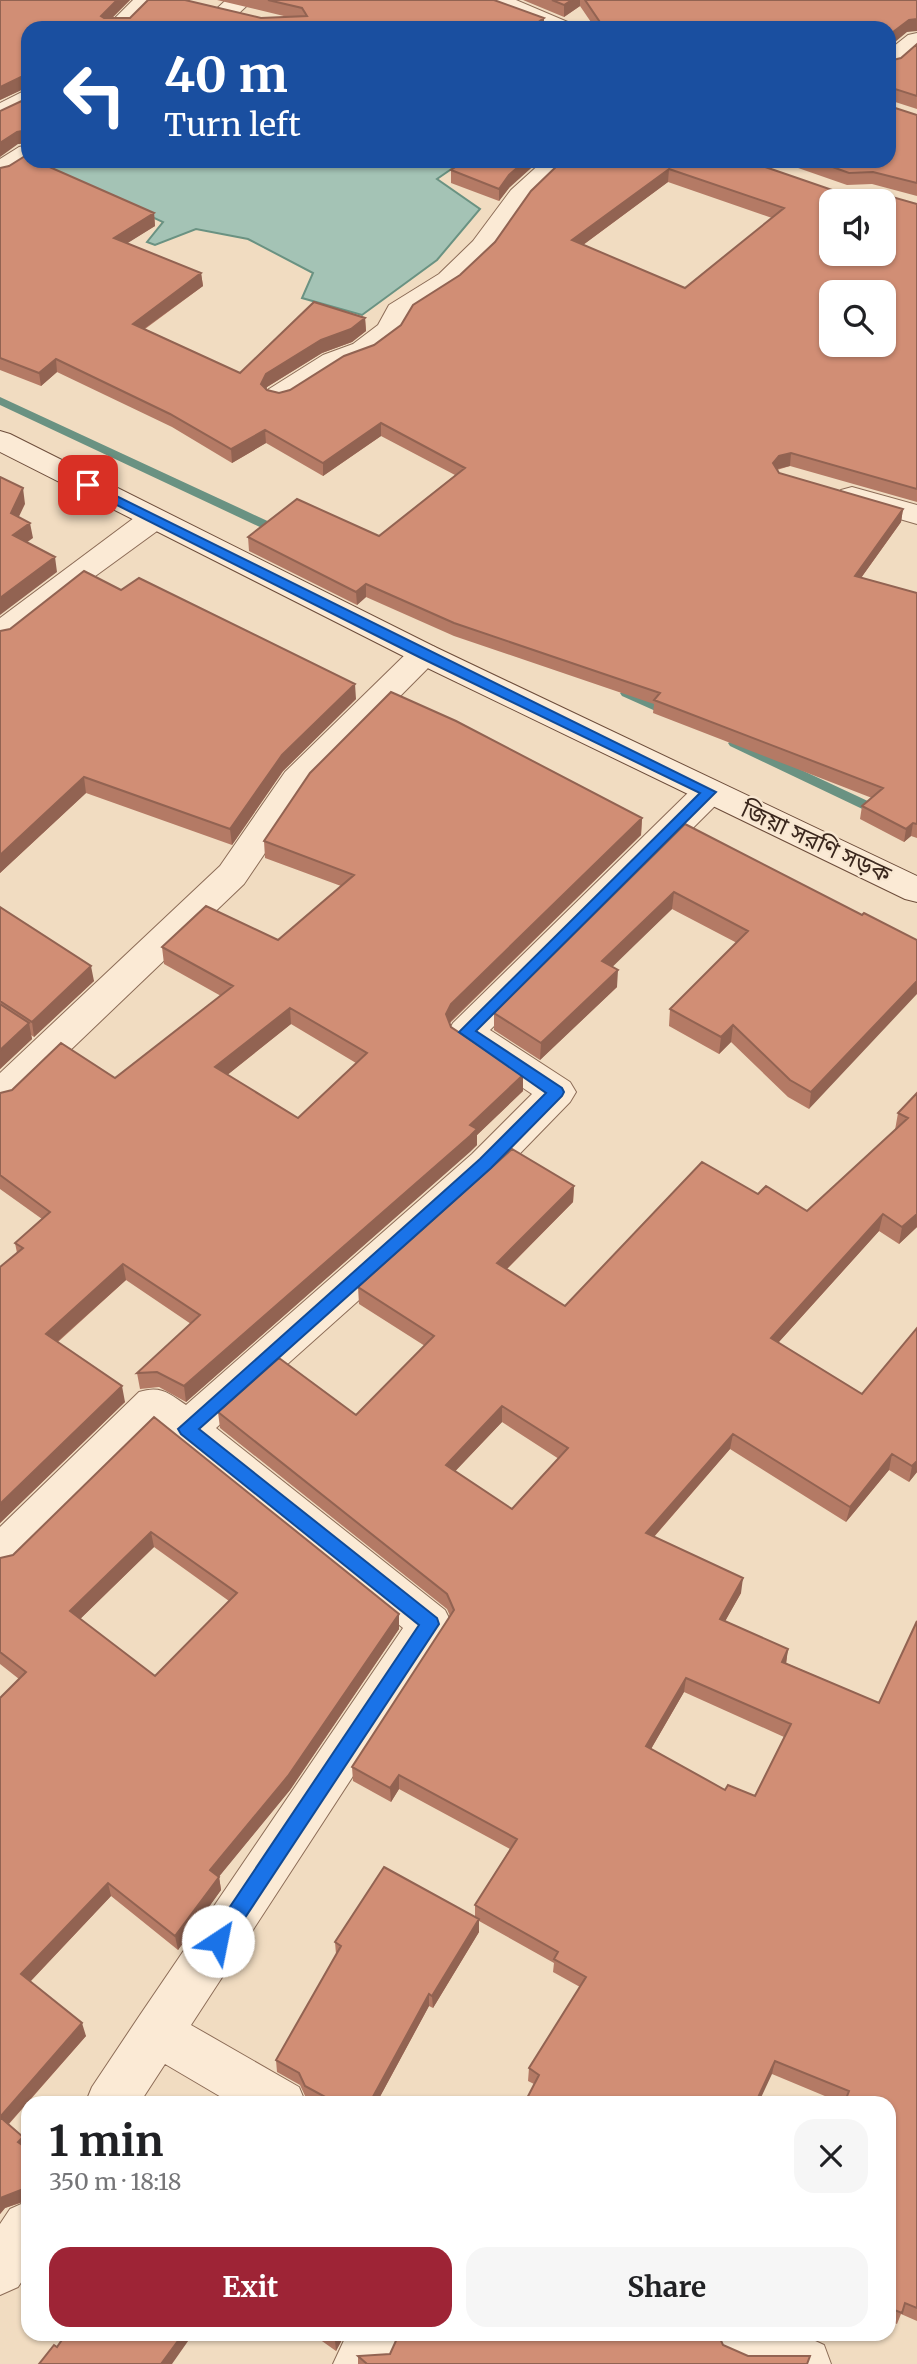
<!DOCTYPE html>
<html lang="en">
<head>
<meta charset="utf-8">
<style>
  body { margin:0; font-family:Merriweather,"Noto Sans Bengali",serif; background:#f6f6f6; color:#202124; height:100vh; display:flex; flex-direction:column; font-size:26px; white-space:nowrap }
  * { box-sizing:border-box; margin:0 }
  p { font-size:23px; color:#757577 }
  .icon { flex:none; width:38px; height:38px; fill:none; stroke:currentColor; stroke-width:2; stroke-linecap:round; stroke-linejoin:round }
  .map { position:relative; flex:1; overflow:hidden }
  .side { position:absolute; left:21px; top:2096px; width:875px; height:245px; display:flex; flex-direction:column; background:#fff; border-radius:21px; box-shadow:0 2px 5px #0004 }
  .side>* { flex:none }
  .banner { position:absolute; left:21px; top:21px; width:875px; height:147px; border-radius:21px; box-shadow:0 2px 5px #0004; background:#1a4fa0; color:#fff; overflow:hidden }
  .fabs { position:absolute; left:819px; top:189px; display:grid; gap:14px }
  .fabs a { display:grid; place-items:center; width:77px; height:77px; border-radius:14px; background:#fff; box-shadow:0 2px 5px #0004; font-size:35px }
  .pin { position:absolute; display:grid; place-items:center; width:60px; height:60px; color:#fff; margin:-30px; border-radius:14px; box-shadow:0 4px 10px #0006 }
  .me { position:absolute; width:77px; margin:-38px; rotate:34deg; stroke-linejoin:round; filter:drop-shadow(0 0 5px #0008) }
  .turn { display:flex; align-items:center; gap:24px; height:147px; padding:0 28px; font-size:32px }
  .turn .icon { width:91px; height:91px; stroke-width:2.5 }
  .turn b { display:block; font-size:49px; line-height:60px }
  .round { display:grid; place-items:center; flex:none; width:74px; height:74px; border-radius:21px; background:#f6f6f6 }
  .headline { display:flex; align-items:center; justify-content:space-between; height:119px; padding:0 28px }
  h1 { font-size:42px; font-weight:700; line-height:52px }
  .button { display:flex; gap:14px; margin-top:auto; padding:14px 28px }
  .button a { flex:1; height:80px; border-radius:21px; background:#9e2436; color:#fff; font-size:28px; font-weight:700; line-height:80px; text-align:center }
  .button a+a { background:#f6f6f6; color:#202124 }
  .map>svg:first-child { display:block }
  .water { fill:#a4c3b5; stroke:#6a9282; stroke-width:2 }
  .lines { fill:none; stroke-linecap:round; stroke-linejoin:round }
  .stream { fill:#6a9282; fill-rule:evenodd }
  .street-casing { stroke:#8c6c57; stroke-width:2 }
  .secondary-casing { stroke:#6d4d3b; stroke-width:2 }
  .street { fill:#fbead5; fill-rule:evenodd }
  .secondary { fill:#fbead5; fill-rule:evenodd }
  .wall { fill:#b47a65; fill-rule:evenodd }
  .shaded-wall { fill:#926352 }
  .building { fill:#d18e75; stroke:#926352; stroke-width:2; fill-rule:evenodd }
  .route { fill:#1a73e8; stroke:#114b97; stroke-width:2 }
  .labels { text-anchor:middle; stroke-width:5; stroke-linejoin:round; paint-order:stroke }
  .street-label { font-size:24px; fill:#3a271d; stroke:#f8e7d1 }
</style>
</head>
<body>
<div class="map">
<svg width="917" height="2364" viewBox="0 0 917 2364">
  <rect width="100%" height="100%" fill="#f1dcc1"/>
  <!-- water -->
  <path class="water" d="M 40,161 L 334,161 L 358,167 L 364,161 L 463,161 L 437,179 L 480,209 L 437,260 L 362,315 L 302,298 L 313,273 L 248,239 L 196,229 L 155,245 L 147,242 L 163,222 L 37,163 Z"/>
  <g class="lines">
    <!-- stream -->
    <path class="stream" d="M 0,397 L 287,530 L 289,533 L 283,537 L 279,536 L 0,405 Z
      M 627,689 L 679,711 L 681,714 L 679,717 L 669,717 L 622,696 L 620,693 Z
      M 735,739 L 917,824 L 917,835 L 730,746 L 728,743 Z"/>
    <defs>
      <path id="street" d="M 133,0 L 159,0 L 131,28 L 105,28 Z
        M 226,0 L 253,0 L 223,28 L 196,28 Z
        M 478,0 L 516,0 L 570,23 L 573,28 L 540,28 L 481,5 Z
        M 917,33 L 917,52 L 898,68 L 889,71 L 889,50 L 908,35 Z
        M 28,89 L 28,108 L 0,122 L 0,103 Z
        M 28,145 L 28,161 L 33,161 L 9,177 L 0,179 L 0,159 L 19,147 Z
        M 543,161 L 571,161 L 529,202 L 493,253 L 459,286 L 411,316 L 400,336 L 373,356 L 343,367 L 289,401 L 279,404 L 269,401 L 264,395 L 269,389 L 323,355 L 353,344 L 378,325 L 389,305 L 439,274 L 473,241 L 511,190 Z
        M 852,487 L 917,505 L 917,524 L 841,502 L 837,496 L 841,490 Z
        M 153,510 L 164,512 L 168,519 L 164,526 L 50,609 L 11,642 L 0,645 L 0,618 L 142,512 Z
        M 424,644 L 435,647 L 440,654 L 435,661 L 309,788 L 244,884 L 13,1105 L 0,1109 L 0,1073 L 220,866 L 285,772 L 413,647 Z
        M 709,781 L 721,784 L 726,792 L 721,800 L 490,1030 L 570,1082 L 576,1092 L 570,1102 L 500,1174 L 216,1428 L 445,1610 L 452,1624 L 191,2025 L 299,2087 L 306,2104 L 233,2104 L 165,2064 L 139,2104 L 85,2104 L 92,2087 L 140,2015 L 403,1628 L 156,1429 L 15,1568 L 0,1573 L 0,1527 L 139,1392 C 160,1385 169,1393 186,1405 L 472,1154 L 532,1094 L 453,1041 L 448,1032 L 453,1023 L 697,784 Z
        M 28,2201 L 28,2272 L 18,2287 L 0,2295 L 0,2224 L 10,2209 Z
        M 347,2334 L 402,2334 L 388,2364 L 333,2364 Z
        M 714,2334 L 800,2334 L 824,2345 L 831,2364 L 746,2364 L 721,2353 Z"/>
      <path id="secondary" d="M 0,431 L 10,434 L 435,647 L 917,876 L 917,902 L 905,899 L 413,661 L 0,452 Z"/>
    </defs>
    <!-- street casing -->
    <use href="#street" class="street-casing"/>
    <!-- secondary casing -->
    <use href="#secondary" class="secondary-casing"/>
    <!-- street -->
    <use href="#street" class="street"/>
    <!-- secondary -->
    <use href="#secondary" class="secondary"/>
  </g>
  <!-- wall -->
  <path class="wall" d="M 0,0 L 130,0 L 112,18 L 261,18 L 288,17 L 217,0 L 494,0 L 544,18 L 544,28 L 28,28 L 28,143 L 18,144 L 28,98 L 27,87 L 0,100 Z
    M 523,0 L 917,0 L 907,32 L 889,28 L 595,28 L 580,6 L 564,17 Z
    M 917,44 L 917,109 L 889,100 L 889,47 L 889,61 L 901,58 Z
    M 917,115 L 917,196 L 872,184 L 847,185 L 778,161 L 889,161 Z
    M 562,161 L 748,161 L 835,191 L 885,195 L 917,204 L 917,502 L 790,466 L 777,470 L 779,473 L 903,509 L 901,522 L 861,578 L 917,593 L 917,838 L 911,836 L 904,842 L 860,819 L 862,806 L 872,798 L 653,713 L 654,704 L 454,636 L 366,597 L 357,605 L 249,551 L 248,537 L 379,536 L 455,475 L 381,436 L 323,476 L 266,443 L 232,463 L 172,427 L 57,372 L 41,386 L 0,370 L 0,168 L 154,213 L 155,226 L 127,243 L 201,273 L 203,286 L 145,329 L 240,373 L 365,318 L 366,331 L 352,342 L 322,353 L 267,387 L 266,389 L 267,390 L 279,393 L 290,390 L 374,345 L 401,325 L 460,275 L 495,242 ZM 668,182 L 772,218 L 685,288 L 583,245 Z
    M 451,170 L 509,188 L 499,201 L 451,183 Z
    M 121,590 L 356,699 L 283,771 L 232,845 L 86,793 L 0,873 L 0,631 L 10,629 Z
    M 642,818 L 641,835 L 450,1023 L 451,1027 L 523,1075 L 523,1091 L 477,1135 L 477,1145 L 186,1402 L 159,1387 L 140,1389 L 137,1373 L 191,1324 L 126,1280 L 58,1342 L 125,1402 L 0,1523 L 17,1253 L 15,1243 L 42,1219 L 0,1189 L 0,1093 L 115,1078 L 221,996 L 164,964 L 162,947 L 278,940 L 341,886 L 265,858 L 264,841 ZM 291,1024 L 356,1063 L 298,1118 L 227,1075 Z
    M 685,824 L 862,915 L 809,1109 L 788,1097 L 731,1042 L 719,1054 L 669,1026 L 670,1009 L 737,943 L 672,909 L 612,966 L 617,987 L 540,1060 L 494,1030 L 494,1013 Z
    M 0,907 L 94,981 L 34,1037 L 31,1035 L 32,1039 L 0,1069 Z
    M 917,1093 L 917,1227 L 899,1244 L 879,1231 L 778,1343 L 862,1394 L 917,1328 L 917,1472 L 909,1482 L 889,1470 L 846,1522 L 730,1449 L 654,1537 L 741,1593 L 725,1621 L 788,1649 L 786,1663 L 879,1703 L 917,1621 L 917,2321 L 901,2314 L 897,2324 L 889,2321 L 889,2104 L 844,2104 L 772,2074 L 534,2084 L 528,2081 L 529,2068 L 580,1987 L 553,1972 L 554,1963 L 479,1921 L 479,1932 L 433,2008 L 429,2006 L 376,2104 L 317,2104 L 306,2098 L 300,2085 L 277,2072 L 276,2060 L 336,1954 L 335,1942 L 475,1917 L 475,1905 L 510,1849 L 399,1789 L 391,1802 L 353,1781 L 352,1767 L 450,1616 L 447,1609 L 220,1428 L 218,1412 L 356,1415 L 425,1346 L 359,1304 L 358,1287 L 574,1186 L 573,1202 L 506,1270 L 565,1306 L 758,1194 L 807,1211 L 895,1130 L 898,1113 ZM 502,1422 L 559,1459 L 512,1509 L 455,1471 ZM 684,1692 L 784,1737 L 755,1796 L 725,1790 L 651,1749 Z
    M 154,1417 L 399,1629 L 290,1790 L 219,1876 L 221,1890 L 178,1950 L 111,1896 L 30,1982 L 86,2036 L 9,2124 L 23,2137 L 28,2149 L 28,2217 L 26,2213 L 26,2201 L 5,2208 L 0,2214 L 0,1698 L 19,1679 L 0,1664 L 0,1558 L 13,1555 ZM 154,1547 L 229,1601 L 155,1676 L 80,1619 Z
    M 312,2334 L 345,2334 L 336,2351 Z
    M 807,2334 L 819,2334 L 817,2339 Z
    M 723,2345 L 748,2356 L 807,2364 L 358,2364 L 358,2356 Z"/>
  <!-- shaded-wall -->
  <path class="shaded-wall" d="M 117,0 L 130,0 L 102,28 L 101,16 Z
    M 572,0 L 580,0 L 580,6 L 564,17 L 564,5 Z
    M 544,18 L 544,28 L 530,28 Z
    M 917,19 L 917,31 L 907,32 L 889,47 L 889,35 L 909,20 Z
    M 27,74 L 28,87 L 0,100 L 0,87 Z
    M 28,130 L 28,143 L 18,144 L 0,157 L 0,143 L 17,132 Z
    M 525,161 L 539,161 L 509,188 L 499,201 L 499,189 L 509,175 Z
    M 669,169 L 668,182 L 572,253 L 572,240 Z
    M 154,213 L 155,226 L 115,251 L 114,238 Z
    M 201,273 L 203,286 L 134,336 L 133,324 Z
    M 365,318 L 366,331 L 352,342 L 322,353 L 267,387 L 262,397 L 261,384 L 266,374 L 321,340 Z
    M 56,359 L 57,372 L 41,386 L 39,373 Z
    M 381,423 L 381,436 L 323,476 L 323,463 Z
    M 265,430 L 266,443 L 232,463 L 231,449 Z
    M 791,453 L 790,466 L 777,469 L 772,477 L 773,463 L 779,456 Z
    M 23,488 L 25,504 L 13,529 L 11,513 Z
    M 903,509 L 901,522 L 853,589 L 855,576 Z
    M 30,523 L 33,538 L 16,550 L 13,535 Z
    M 55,557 L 57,572 L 0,615 L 0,598 Z
    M 366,584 L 366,597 L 357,605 L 356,592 Z
    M 355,684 L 356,699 L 283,771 L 232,845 L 230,829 L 282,755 Z
    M 84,777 L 86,793 L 0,873 L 0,855 Z
    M 642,818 L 641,835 L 451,1021 L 446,1031 L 446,1014 L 451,1004 Z
    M 913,823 L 911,836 L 904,842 L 906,829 Z
    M 674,892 L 672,909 L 601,978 L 602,961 Z
    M 91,966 L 94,981 L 34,1037 L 32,1022 Z
    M 618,970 L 617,987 L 540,1060 L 541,1043 Z
    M 917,981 L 917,994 L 809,1109 L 811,1092 Z
    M 290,1008 L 291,1024 L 216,1084 L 215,1067 Z
    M 29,1023 L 32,1039 L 0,1069 L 0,1050 Z
    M 733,1025 L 731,1042 L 719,1054 L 721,1037 Z
    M 523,1075 L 523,1091 L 477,1135 L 477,1145 L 470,1152 L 186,1402 L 184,1386 L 470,1125 Z
    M 574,1186 L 573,1202 L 496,1280 L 497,1263 Z
    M 883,1214 L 879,1231 L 768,1354 L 771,1338 Z
    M 917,1214 L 917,1227 L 899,1244 L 902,1227 Z
    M 123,1264 L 126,1280 L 49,1349 L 46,1334 Z
    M 122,1386 L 125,1402 L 0,1523 L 0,1504 Z
    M 502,1406 L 502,1422 L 446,1481 L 446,1465 Z
    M 733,1434 L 730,1449 L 644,1548 L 646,1533 Z
    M 892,1454 L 889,1470 L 846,1522 L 850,1507 Z
    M 917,1461 L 917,1472 L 909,1482 L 912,1466 Z
    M 151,1532 L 154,1547 L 73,1626 L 70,1611 Z
    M 743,1578 L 741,1593 L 718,1634 L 720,1619 Z
    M 399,1614 L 399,1629 L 290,1790 L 213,1884 L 210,1870 Z
    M 788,1649 L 786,1664 L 782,1662 Z
    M 686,1678 L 684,1692 L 644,1761 L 646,1746 Z
    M 399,1775 L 399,1789 L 391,1802 L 390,1788 Z
    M 219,1877 L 221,1890 L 178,1950 L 175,1936 Z
    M 108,1883 L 111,1896 L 25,1987 L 21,1974 Z
    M 479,1919 L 479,1932 L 433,2008 L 432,1996 Z
    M 429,1994 L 429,2006 L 376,2104 L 369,2104 Z
    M 82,2023 L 86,2036 L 4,2129 L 0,2117 Z
    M 775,2061 L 772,2074 L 758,2104 L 755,2104 Z
    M 23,2137 L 27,2149 L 18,2142 Z
    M 26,2188 L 28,2200 L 5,2208 L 0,2214 L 0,2198 L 1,2196 Z
    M 183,2334 L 193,2334 L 172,2364 L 161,2364 Z
    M 338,2334 L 345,2334 L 336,2351 L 335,2340 Z"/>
  <!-- building -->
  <path class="building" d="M 0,0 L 117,0 L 101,16 L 104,18 L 130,18 L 148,0 L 185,0 L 261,18 L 307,16 L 302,8 L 268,0 L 494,0 L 544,18 L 530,28 L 28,28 L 28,130 L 17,132 L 0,143 L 0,111 L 28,98 L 27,74 L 0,87 Z
    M 552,0 L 572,0 L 564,5 Z
    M 585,0 L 917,0 L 917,19 L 909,20 L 889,35 L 889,28 L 604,28 Z
    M 917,44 L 917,96 L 889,87 L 889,88 L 889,48 L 889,61 L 901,58 Z
    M 889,106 L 917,115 L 917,183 L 873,172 L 849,173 L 816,161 L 889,161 Z
    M 25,156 L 28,157 L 28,161 L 36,161 L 154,213 L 114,238 L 201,273 L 133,324 L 240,373 L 314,302 L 365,318 L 351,329 L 321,340 L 266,374 L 261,384 L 267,390 L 279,393 L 290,390 L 344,356 L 374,345 L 401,325 L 413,305 L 460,275 L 495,242 L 531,191 L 562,161 L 748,161 L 835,191 L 883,191 L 885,195 L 917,204 L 917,489 L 791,453 L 779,456 L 773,463 L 779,473 L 903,509 L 855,576 L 917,593 L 917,824 L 913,823 L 906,829 L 862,806 L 883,788 L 654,700 L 660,693 L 454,623 L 366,584 L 356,592 L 248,537 L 297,499 L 379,536 L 465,468 L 381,423 L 323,463 L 265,430 L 231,449 L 170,414 L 56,359 L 39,373 L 0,358 L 0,168 L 9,166 ZM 669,169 L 784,208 L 685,288 L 572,240 ZM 831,201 L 884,201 L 884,254 L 831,254 ZM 831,292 L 884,292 L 884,345 L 831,345 Z
    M 464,161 L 525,161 L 509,175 L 499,189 L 451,170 Z
    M 0,477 L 23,488 L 11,513 L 30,523 L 13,535 L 55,557 L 0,598 Z
    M 84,571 L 121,590 L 139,578 L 355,684 L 282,755 L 230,829 L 84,777 L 0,855 L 0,631 L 10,629 Z
    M 391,692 L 456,721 L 642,818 L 451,1004 L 446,1014 L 451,1027 L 523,1075 L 470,1125 L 477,1129 L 470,1136 L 184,1386 L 157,1372 L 137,1373 L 200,1315 L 123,1264 L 46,1334 L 122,1386 L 0,1504 L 0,1267 L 23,1248 L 15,1243 L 50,1212 L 0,1175 L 0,1093 L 12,1090 L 61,1043 L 115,1078 L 233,986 L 162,947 L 206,906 L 278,940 L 354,875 L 264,841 L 310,773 ZM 290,1008 L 367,1053 L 298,1118 L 215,1067 Z
    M 685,824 L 862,915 L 864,913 L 917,940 L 917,981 L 811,1092 L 790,1080 L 733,1025 L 721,1037 L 670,1009 L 748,931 L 674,892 L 602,961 L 618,970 L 541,1043 L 494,1013 Z
    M 0,907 L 91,966 L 32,1022 L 0,1001 Z
    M 0,1004 L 29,1023 L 0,1050 Z
    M 917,1093 L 917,1214 L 902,1227 L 883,1214 L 771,1338 L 862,1394 L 917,1328 L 917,1461 L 912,1466 L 892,1454 L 850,1507 L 733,1434 L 646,1533 L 743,1578 L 720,1619 L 788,1649 L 782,1662 L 879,1703 L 917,1621 L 917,2308 L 905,2303 L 902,2313 L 889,2308 L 889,2104 L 844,2104 L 849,2091 L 775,2061 L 755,2104 L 524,2104 L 539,2075 L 529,2068 L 586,1977 L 554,1959 L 558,1952 L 475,1905 L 517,1839 L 399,1775 L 390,1788 L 352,1767 L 454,1610 L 447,1594 L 218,1412 L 279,1358 L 356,1415 L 434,1336 L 358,1287 L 512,1149 L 574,1186 L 497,1263 L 565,1306 L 702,1162 L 758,1194 L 766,1186 L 807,1211 L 908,1118 L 898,1113 ZM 502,1406 L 568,1448 L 512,1509 L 446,1465 ZM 686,1678 L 791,1724 L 755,1796 L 728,1785 L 725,1790 L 646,1746 Z
    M 154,1417 L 399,1614 L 288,1776 L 210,1870 L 219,1877 L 175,1936 L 108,1883 L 21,1974 L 82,2023 L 0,2117 L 23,2137 L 18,2142 L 28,2149 L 28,2214 L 26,2213 L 26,2188 L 0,2198 L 0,1698 L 26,1672 L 0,1652 L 0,1558 L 13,1555 ZM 151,1532 L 237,1593 L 155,1676 L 70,1611 Z
    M 384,1867 L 479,1919 L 432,1996 L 429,1994 L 369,2104 L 338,2104 L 305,2086 L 299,2073 L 276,2060 L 341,1946 L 335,1942 Z
    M 66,2334 L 183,2334 L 161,2364 L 39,2364 L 54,2345 L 57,2347 Z
    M 326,2334 L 338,2334 L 335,2340 Z
    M 399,2334 L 718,2334 L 723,2345 L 748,2356 L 810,2356 L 807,2364 L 367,2364 L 358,2356 L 390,2354 Z"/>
  <!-- route -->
  <path class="route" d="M 88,482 L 716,792 L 476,1031 L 562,1088 L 564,1092 L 562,1096 L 491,1168 L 199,1429 L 437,1618 L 439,1624 L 225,1948 L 218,1951 L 211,1948 L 208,1941 L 211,1935 L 419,1625 L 181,1434 L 178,1429 L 480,1159 L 546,1093 L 459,1032 L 700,793 L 419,657 L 83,488 L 81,485 Z"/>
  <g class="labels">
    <!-- street labels -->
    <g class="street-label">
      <text transform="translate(816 842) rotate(25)" y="8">জিয়া সরণি সড়ক</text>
    </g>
  </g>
</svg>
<div class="fabs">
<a><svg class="icon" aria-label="sound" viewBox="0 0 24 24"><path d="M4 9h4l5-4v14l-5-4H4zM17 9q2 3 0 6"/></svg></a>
<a><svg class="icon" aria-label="search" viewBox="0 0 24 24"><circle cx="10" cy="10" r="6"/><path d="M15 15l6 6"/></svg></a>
</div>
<div class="pin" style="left:88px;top:485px;background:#d93025"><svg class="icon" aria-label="arrive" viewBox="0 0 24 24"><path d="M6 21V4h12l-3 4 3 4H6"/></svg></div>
<svg class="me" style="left:218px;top:1941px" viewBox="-20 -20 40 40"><circle r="19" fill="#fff"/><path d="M0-13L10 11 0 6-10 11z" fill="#1a73e8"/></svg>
<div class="banner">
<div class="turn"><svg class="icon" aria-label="left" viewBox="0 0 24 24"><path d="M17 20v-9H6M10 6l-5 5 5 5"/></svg><div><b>40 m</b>Turn left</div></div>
</div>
<section class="side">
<div class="headline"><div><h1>1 min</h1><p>350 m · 18:18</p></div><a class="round"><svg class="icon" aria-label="close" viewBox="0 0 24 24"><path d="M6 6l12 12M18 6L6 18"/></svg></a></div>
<div class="button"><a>Exit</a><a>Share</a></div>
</section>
</div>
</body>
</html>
